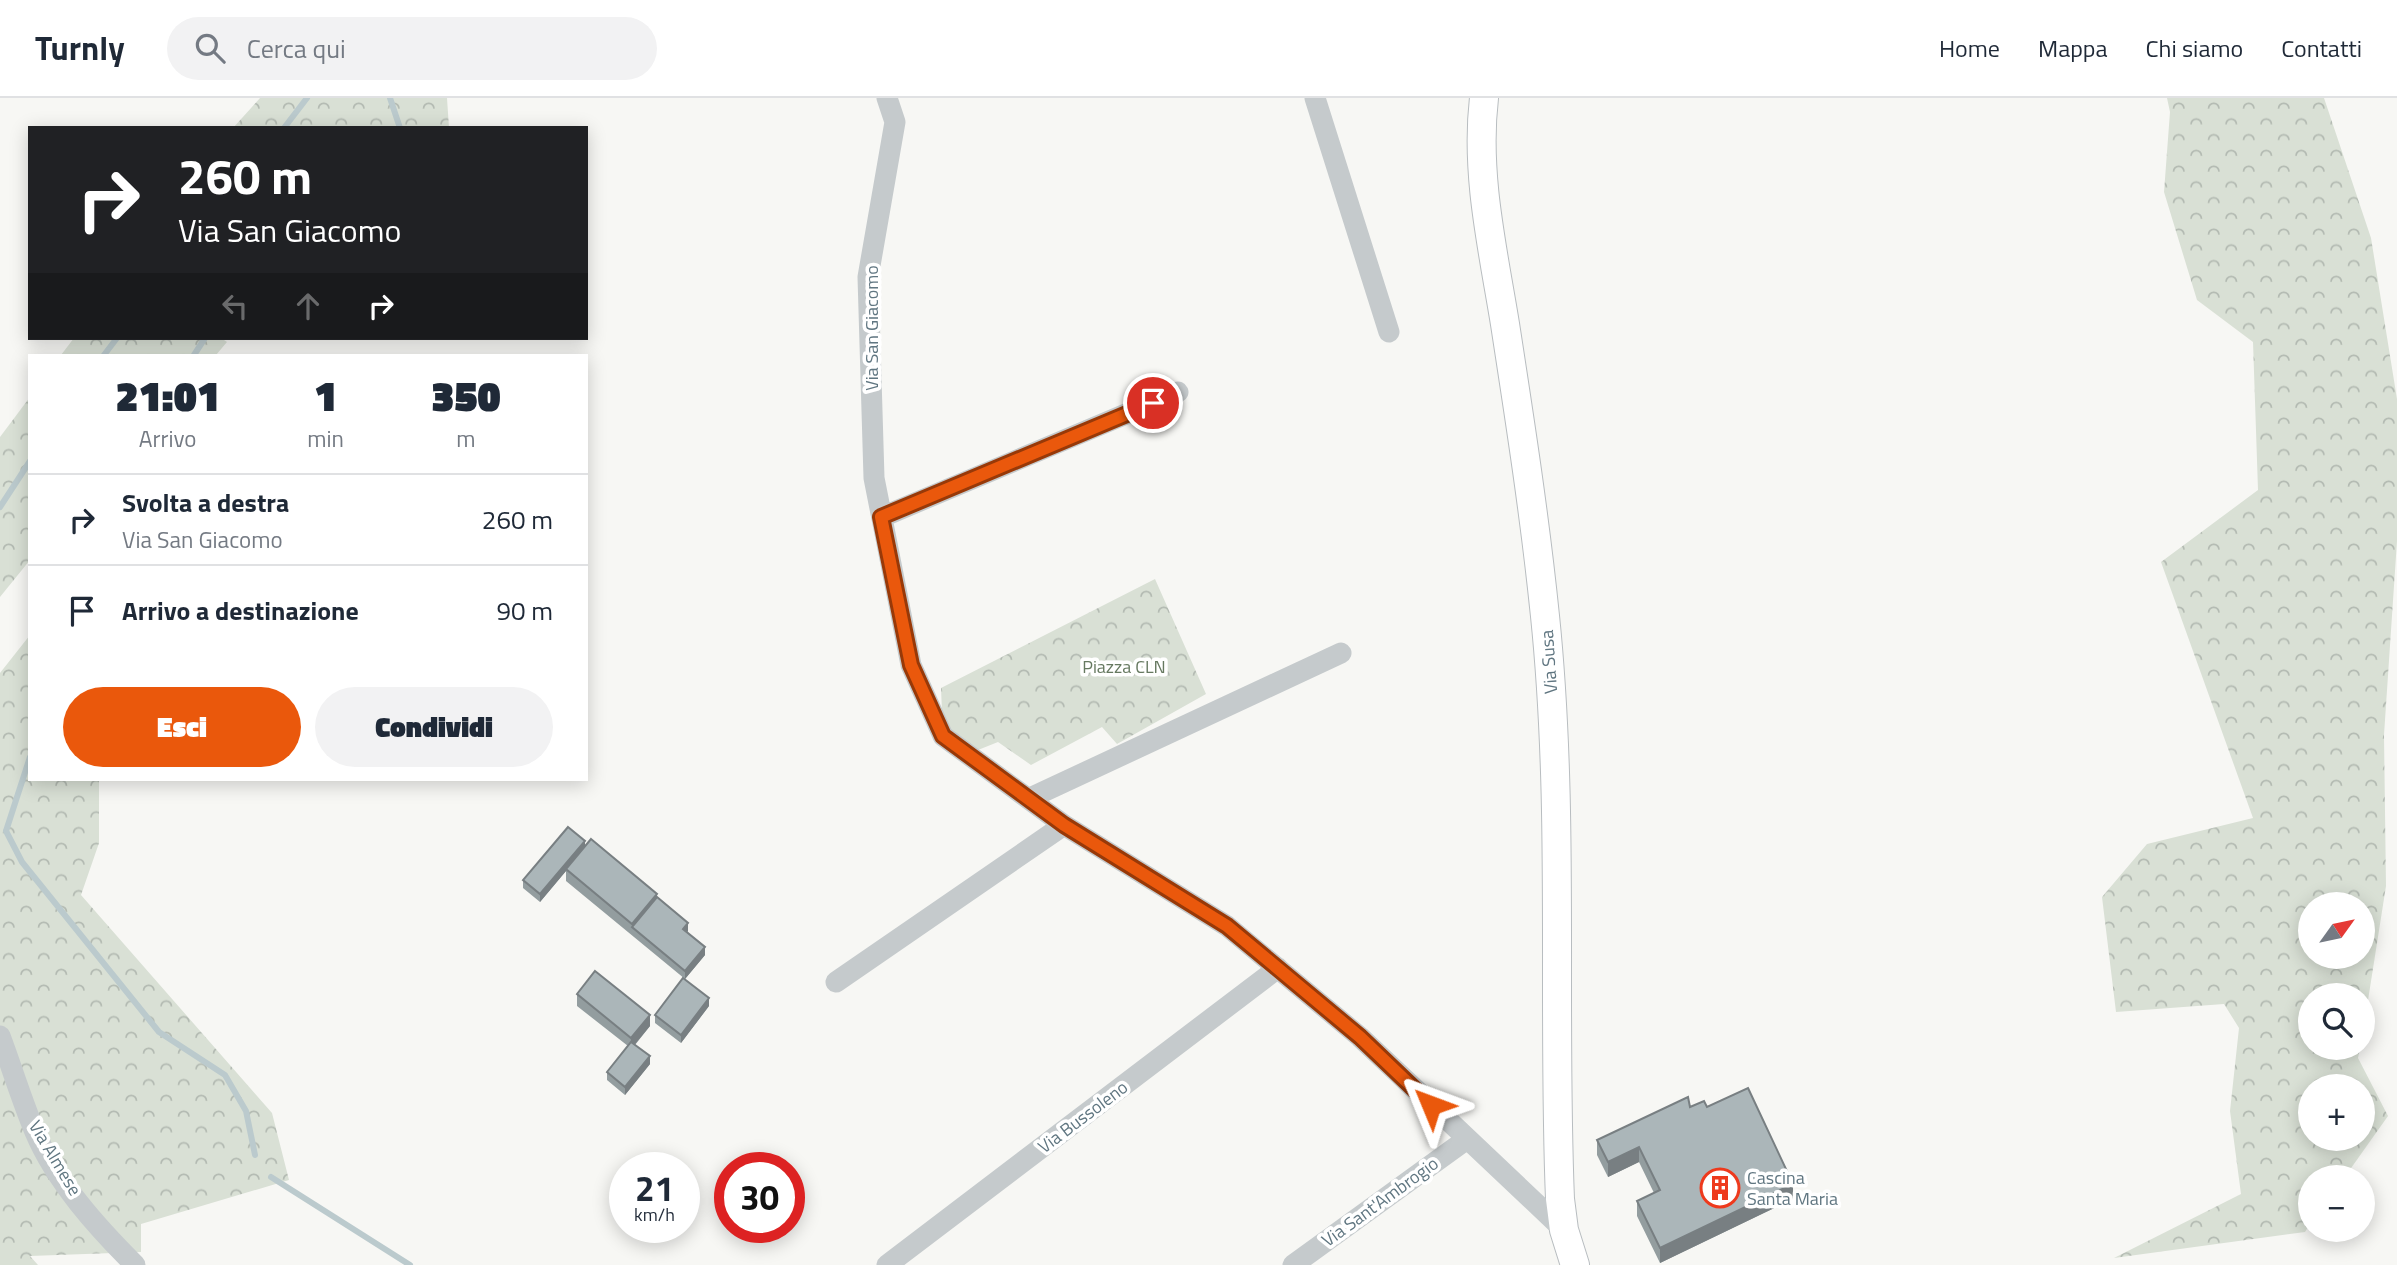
<!DOCTYPE html>
<html lang="it">
<head>
<meta charset="utf-8">
<style>
  body { margin:0; font-family:"Titillium Web",sans-serif; background:#f2f2f3; color:#1f2937; height:100vh; display:flex; flex-direction:column; font-size:26px; white-space:nowrap }
  * { box-sizing:border-box; margin:0 }
  p { font-size:23px; color:#747a83 }
  .icon { flex:none; width:38px; height:38px; fill:none; stroke:currentColor; stroke-width:2; stroke-linecap:round; stroke-linejoin:round }
  .map { position:relative; flex:1; overflow:hidden }
  .side { position:absolute; left:28px; top:256px; width:560px; height:427px; display:flex; flex-direction:column; background:#fff; border-radius:0px; box-shadow:0 4px 18px #0003 }
  .side>* { flex:none }
  .guide { position:absolute; left:28px; top:28px; width:560px; height:214px; border-radius:0px; box-shadow:0 4px 18px #0003; background:#202124; color:#fff; overflow:hidden }
  .needle { width:46px; rotate:57deg }
  .buttons { position:absolute; left:2298px; top:794px; display:grid; gap:14px }
  .buttons a { display:grid; place-items:center; width:77px; height:77px; border-radius:50%; background:#fff; box-shadow:0 4px 18px #0003; font-size:35px }
  .speed { position:absolute; left:609px; top:1054px; display:flex; gap:14px; font-size:35px; font-weight:700; text-align:center }
  .speed>* { display:grid; place-content:center; width:91px; height:91px; border-radius:50%; background:#fff; box-shadow:0 4px 18px #0003; line-height:1 }
  .speed small { font-size:18px; font-weight:400 }
  .speed .limit { border:10px solid #d22; background:#fff; color:#111 }
  .pin { position:absolute; display:grid; place-items:center; width:60px; height:60px; color:#fff; margin:-30px; border:4px solid #fff; border-radius:50%; box-shadow:0 2px 7px #0007 }
  .me { position:absolute; width:77px; margin:-38px; rotate:314deg; stroke-linejoin:round; filter:drop-shadow(0 0 5px #0008) }
  .turn { display:flex; align-items:center; gap:24px; height:147px; padding:0 35px; font-size:32px }
  .turn .icon { width:91px; height:91px; stroke-width:2.5 }
  .turn b { display:block; font-size:49px; line-height:60px }
  .lanes { display:flex; align-items:center; height:66px; padding:0 35px; background:#0003; justify-content:center; gap:35px; direction:ltr }
  .lanes .off { opacity:.35 }
  .eta { display:flex; justify-content:space-evenly; align-items:center; height:119px; text-align:center }
  .eta b { font-size:42px; font-weight:800; line-height:49px }
  .cta { display:flex; gap:14px; margin-top:auto; padding:14px 35px }
  .cta a { flex:1; height:80px; border-radius:42px; background:#ea580c; color:#fff; font-size:28px; font-weight:800; line-height:80px; text-align:center }
  .cta a+a { background:#f2f2f3; color:#1f2937 }
  ul { padding:0; list-style:none }
  li { display:flex; align-items:center; gap:21px; height:91px; padding:0 35px; border-top:2px solid #e0e1e3 }
  li div { flex:1 }
  li b { display:block; font-size:26px }
  li em { font-style:normal }
  header { display:flex; align-items:center; gap:42px; box-sizing:border-box; height:98px; padding:0 35px; background:#fff; border-bottom:2px solid #e0e1e3 }
  header strong { font-size:33px }
  nav { display:flex; gap:38px; margin-inline-start:auto; font-size:24px }
  .search { width:490px; height:63px; background:#f2f2f3; display:flex; align-items:center; gap:18px; box-sizing:border-box; padding:0 24px; border-radius:38px; color:#747a83; font-size:26px }
  .map>svg:first-child { display:block }
  .forest { fill:url(#forest-crowns); fill-rule:evenodd }
  .lines { fill:none; stroke-linecap:round; stroke-linejoin:round }
  .stream { stroke:#bbcacd; stroke-width:6 }
  .major-casing { stroke:#b8bdc0; stroke-width:30 }
  .minor { stroke:#c5cacc; stroke-width:21 }
  .major { stroke:#fff; stroke-width:28 }
  .wall { fill:#939d9f }
  .shaded-wall { fill:#787f82 }
  .building { fill:#abb6b9; stroke:#787f82; stroke-width:2 }
  .route-casing { stroke:#983908; stroke-width:18 }
  .route { stroke:#ea580c; stroke-width:12 }
  .labels { text-anchor:middle; stroke-width:7; stroke-linejoin:round; paint-order:stroke }
  .street-label { font-size:18px; fill:#607681; stroke:#fff }
  .park-label { font-size:18px; fill:#667960; stroke:#fff }
  .poi-label { font-size:18px; fill:#607681; stroke:#fff; text-anchor:start }
</style>
</head>
<body>
<header>
<strong>Turnly</strong>
<div class="search"><svg class="icon" aria-label="search" viewBox="0 0 24 24"><circle cx="10" cy="10" r="6"/><path d="M15 15l6 6"/></svg>Cerca qui</div>
<nav><a>Home</a><a>Mappa</a><a>Chi siamo</a><a>Contatti</a></nav>
</header>
<div class="map">
<svg width="2397" height="1167" viewBox="0 0 2397 1167">
  <defs>
    <pattern id="forest-crowns" width="20" height="18" patternUnits="userSpaceOnUse" patternTransform="scale(1.75)"><rect width="20" height="18" fill="#d9e0d5"/><path d="M2 6a3 3 0 1 1 6 0M12 15a3 3 0 1 1 6 0" fill="none" stroke="#b3bab2"/></pattern>
  </defs>
  <rect width="100%" height="100%" fill="#f7f7f4"/>
  <!-- forest -->
  <path class="forest" d="M 260,0 L 447,0 L 449,30 L 233,30 Z
    M 2167,0 L 2324,0 L 2371,140 L 2397,301 L 2397,443 L 2384,637 L 2386,788 L 2363,934 L 2362,898 L 2310,898 L 2310,950 L 2360,950 L 2358,960 L 2388,1018 L 2344,1080 L 2310,1080 L 2310,1126 L 2305,1134 L 2114,1160 L 2241,1096 L 2230,1013 L 2239,930 L 2224,906 L 2116,914 L 2102,799 L 2147,746 L 2253,720 L 2161,464 L 2258,392 L 2253,244 L 2197,202 L 2164,94 L 2170,14 ZM 2310,807 L 2362,807 L 2362,859 L 2310,859 ZM 2310,989 L 2362,989 L 2362,1041 L 2310,1041 Z
    M 74,240 L 221,240 L 227,244 L 216,257 L 61,257 Z
    M 30,299 L 30,462 L 0,499 L 0,339 Z
    M 1155,481 L 1206,596 L 1117,646 L 1102,629 L 1031,667 L 998,644 L 968,656 L 943,638 L 941,590 Z
    M 30,537 L 30,681 L 99,681 L 99,745 L 81,797 L 272,1015 L 289,1082 L 141,1126 L 141,1154 L 30,1158 L 38,1167 L 0,1167 L 0,575 Z"/>
  <g class="lines">
    <!-- stream -->
    <path class="stream" d="M 390,0 L 400,30
      M 284,30 L 307,0
      M 104,257 L 117,240
      M 194,257 L 205,240
      M 0,409 L 30,363
      M 30,659 L 6,733 L 22,764 L 159,934 L 225,977 L 246,1013 L 255,1057
      M 271,1079 L 410,1167"/>
    <defs>
      <path id="major" d="M 1484,0 C 1475,76 1493,152 1505,226 C 1520,323 1535,420 1545,518 C 1565,712 1552,907 1560,1101 L 1564,1132 L 1575,1167"/>
    </defs>
    <!-- major casing -->
    <use href="#major" class="major-casing"/>
    <!-- minor -->
    <path class="minor" d="M 887,0 L 895,24 L 868,179 L 874,380 L 911,567 L 943,638 L 1064,727 L 1227,828 L 1360,939 L 1564,1132
      M 1315,0 L 1389,234
      M 882,419 L 1178,294
      M 1030,700 L 1341,555
      M 836,884 L 1064,727
      M 0,938 C 12,970 22,1003 35,1034 C 56,1084 98,1130 135,1167
      M 887,1167 L 1278,870
      M 1293,1167 L 1467,1041"/>
    <!-- major -->
    <use href="#major" class="major"/>
  </g>
  <!-- wall -->
  <path class="wall" d="M 585,748 L 657,799 L 688,833 L 687,834 L 705,857 L 685,881 L 566,783 L 566,773 L 540,804 L 523,790 L 523,782 Z
    M 577,896 L 650,928 L 635,947 L 650,966 L 625,997 L 607,982 L 607,974 L 628,948 L 577,908 Z
    M 709,908 L 681,945 L 655,925 L 655,917 Z
    M 1690,1009 L 1707,1009 L 1793,1101 L 1660,1165 L 1637,1118 L 1637,1103 L 1654,1095 L 1639,1064 L 1608,1079 L 1597,1057 L 1597,1042 Z"/>
  <!-- shaded-wall -->
  <path class="shaded-wall" d="M 585,743 L 585,751 L 566,771 L 566,773 L 540,804 L 540,796 Z
    M 657,796 L 657,807 L 632,829 L 632,826 Z
    M 688,825 L 688,833 L 683,839 L 683,831 Z
    M 705,849 L 705,857 L 685,881 L 685,873 Z
    M 709,900 L 709,908 L 681,945 L 681,937 Z
    M 650,917 L 650,928 L 631,951 L 631,940 Z
    M 650,958 L 650,966 L 625,997 L 625,989 Z
    M 1639,1049 L 1639,1064 L 1608,1079 L 1608,1064 Z
    M 1793,1086 L 1793,1101 L 1660,1165 L 1660,1150 Z"/>
  <!-- building -->
  <path class="building" d="M 568,729 L 585,743 L 540,796 L 523,782 Z
    M 591,741 L 657,796 L 632,826 L 566,771 Z
    M 657,799 L 688,825 L 683,831 L 705,849 L 685,873 L 632,829 Z
    M 595,873 L 650,917 L 631,940 L 577,896 Z
    M 683,880 L 709,900 L 681,937 L 655,917 Z
    M 631,944 L 650,958 L 625,989 L 607,974 Z
    M 1748,990 L 1793,1086 L 1660,1150 L 1637,1103 L 1660,1092 L 1639,1049 L 1608,1064 L 1597,1042 L 1688,999 L 1690,1009 L 1704,1003 L 1707,1009 Z"/>
  <g class="lines">
    <defs>
      <path id="route" d="M 1153,305 L 881,419 L 911,567 L 943,638 L 1064,727 L 1227,828 L 1360,939 L 1431,1007"/>
    </defs>
    <!-- route casing -->
    <use href="#route" class="route-casing"/>
    <!-- route -->
    <use href="#route" class="route"/>
  </g>
  <!-- icons -->
  <defs>
    <symbol id="building-ring" viewBox="-11 -11 22 22"><circle r="9.5" fill="#fff" stroke="#ee3a1d" stroke-width="1.5"/><path d="M-4-6H4V6H1V3H-1V6H-4ZM-2.5-4.3h1.7v1.8h-1.7ZM.8-4.3h1.7v1.8H.8ZM-2.5-1h1.7V.8h-1.7ZM.8-1h1.7V.8H.8Z" fill="#ee3a1d"/></symbol>
  </defs>
  <g fill-rule="evenodd">
    <use href="#building-ring" x="1698" y="1068" width="44" height="44"/>
  </g>
  <g class="labels">
    <!-- street labels -->
    <g class="street-label">
      <text transform="translate(872 230) rotate(-90)" y="6">Via San Giacomo</text>
      <text transform="translate(1549 564) rotate(-94)" y="6">Via Susa</text>
      <text transform="translate(1083 1019) rotate(-37)" y="6">Via Bussoleno</text>
      <text transform="translate(55 1060) rotate(59)" y="6">Via Almese</text>
      <text transform="translate(1380 1104) rotate(-36)" y="6">Via Sant'Ambrogio</text>
    </g>
    <!-- park labels -->
    <g class="park-label">
      <text x="1124" y="575">Piazza CLN</text>
    </g>
    <!-- poi labels -->
    <g class="poi-label">
      <text x="1747" y="1086">Cascina<tspan x="1747" dy="21">Santa Maria</tspan></text>
    </g>
  </g>
</svg>
<div class="buttons">
<a><svg class="needle" viewBox="-14 -14 28 28"><path d="M0-13l5 13h-10z" fill="#e53935"/><path d="M0 13l5-13h-10z" fill="#747a83"/></svg></a>
<a><svg class="icon" aria-label="search" viewBox="0 0 24 24"><circle cx="10" cy="10" r="6"/><path d="M15 15l6 6"/></svg></a>
<a>+</a>
<a>−</a>
</div>
<div class="speed"><div>21<small>km/h</small></div><div class="limit">30</div></div>
<div class="pin" style="left:1153px;top:305px;background:#d93025"><svg class="icon" aria-label="arrive" viewBox="0 0 24 24"><path d="M6 21V4h12l-3 4 3 4H6"/></svg></div>
<svg class="me" style="left:1431px;top:1007px" viewBox="-20 -20 40 40"><path d="M0-17L14 15 0 8-14 15z" fill="#ea580c" stroke="#fff" stroke-width="4"/></svg>
<div class="guide">
<div class="turn"><svg class="icon" aria-label="right" viewBox="0 0 24 24"><path d="M7 20v-9h11M14 6l5 5-5 5"/></svg><div><b>260 m</b>Via San Giacomo</div></div>
<div class="lanes"><svg class="icon off" aria-label="left" viewBox="0 0 24 24"><path d="M17 20v-9H6M10 6l-5 5 5 5"/></svg><svg class="icon off" aria-label="ahead" viewBox="0 0 24 24"><path d="M12 20V5M6 11l6-6 6 6"/></svg><svg class="icon" aria-label="right" viewBox="0 0 24 24"><path d="M7 20v-9h11M14 6l5 5-5 5"/></svg></div>
</div>
<section class="side">
<div class="eta">
<div><b>21:01</b><p>Arrivo</p></div>
<div><b>1</b><p>min</p></div>
<div><b>350</b><p>m</p></div>
</div>
<ul>
<li><svg class="icon" aria-label="right" viewBox="0 0 24 24"><path d="M7 20v-9h11M14 6l5 5-5 5"/></svg><div><b>Svolta a destra</b><p>Via San Giacomo</p></div><em>260 m</em></li>
<li><svg class="icon" aria-label="arrive" viewBox="0 0 24 24"><path d="M6 21V4h12l-3 4 3 4H6"/></svg><div><b>Arrivo a destinazione</b></div><em>90 m</em></li>
</ul>
<div class="cta"><a>Esci</a><a>Condividi</a></div>
</section>
</div>
</body>
</html>
